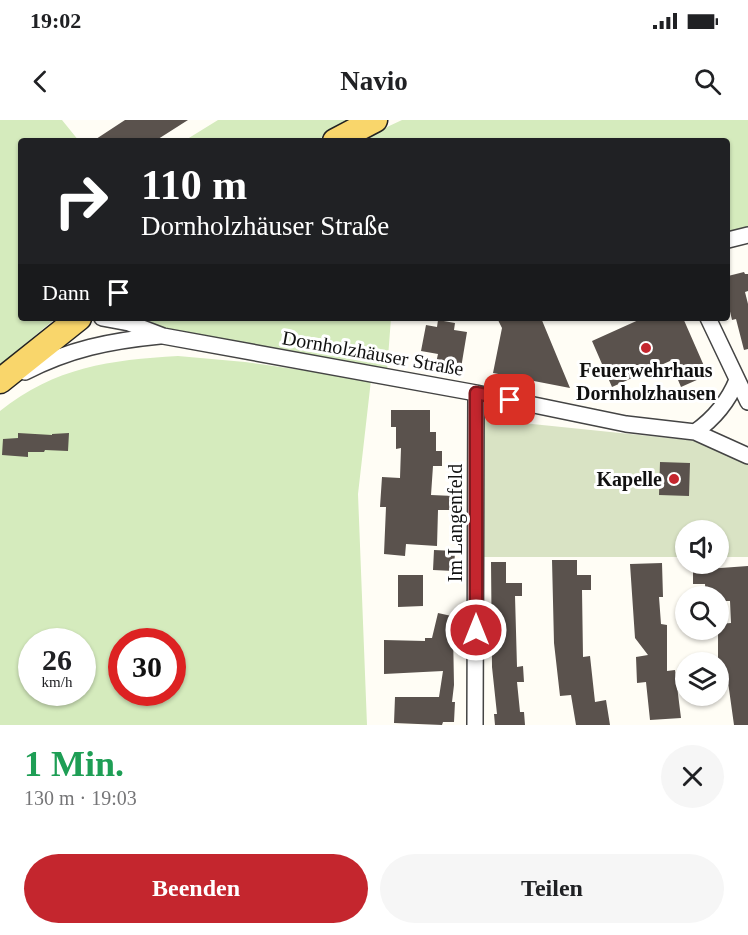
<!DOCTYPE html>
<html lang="de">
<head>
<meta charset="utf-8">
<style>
  body { margin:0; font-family:"Times New Roman",serif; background:#f6f6f6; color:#202124; height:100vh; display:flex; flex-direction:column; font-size:22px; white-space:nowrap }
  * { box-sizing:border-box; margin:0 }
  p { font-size:20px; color:#757577 }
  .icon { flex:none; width:33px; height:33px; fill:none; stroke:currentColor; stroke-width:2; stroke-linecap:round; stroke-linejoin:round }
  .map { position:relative; height:605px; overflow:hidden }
  .panel { display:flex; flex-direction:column; background:#fff; flex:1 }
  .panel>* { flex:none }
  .hud { position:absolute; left:18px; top:18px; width:712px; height:183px; border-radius:6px; box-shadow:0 2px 4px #0004; background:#202124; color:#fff; overflow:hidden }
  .buttons { position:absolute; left:675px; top:400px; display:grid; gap:12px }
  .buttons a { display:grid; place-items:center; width:54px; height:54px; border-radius:50%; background:#fff; box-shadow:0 2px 4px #0004; font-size:30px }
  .speed { position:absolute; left:18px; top:508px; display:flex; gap:12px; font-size:30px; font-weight:700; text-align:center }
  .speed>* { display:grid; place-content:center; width:78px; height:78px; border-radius:50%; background:#fff; box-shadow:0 2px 4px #0004; line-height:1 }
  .speed small { font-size:15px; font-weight:400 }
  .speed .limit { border:9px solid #d22; background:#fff; color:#111 }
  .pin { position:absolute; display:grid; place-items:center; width:51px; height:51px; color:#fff; margin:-26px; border-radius:12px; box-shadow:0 3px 9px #0006 }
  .me { position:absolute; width:66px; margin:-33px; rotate:0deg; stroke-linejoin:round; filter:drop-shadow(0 0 4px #0008) }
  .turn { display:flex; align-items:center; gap:21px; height:126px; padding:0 24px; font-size:27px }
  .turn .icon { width:78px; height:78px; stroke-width:2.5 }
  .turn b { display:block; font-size:42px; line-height:51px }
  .then { display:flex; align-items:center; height:57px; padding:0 24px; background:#0003; gap:12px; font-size:22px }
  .round { display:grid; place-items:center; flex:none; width:63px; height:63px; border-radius:32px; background:#f6f6f6 }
  .summary { display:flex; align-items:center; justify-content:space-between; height:102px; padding:0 24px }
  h1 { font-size:36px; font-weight:700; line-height:45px; color:#1e9e55 }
  .button { display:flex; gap:12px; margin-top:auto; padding:12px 24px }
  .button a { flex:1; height:69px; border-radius:36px; background:#c4262e; color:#fff; font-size:24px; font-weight:700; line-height:69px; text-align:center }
  .button a+a { background:#f6f6f6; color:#202124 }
  .status { display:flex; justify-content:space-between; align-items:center; height:42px; padding:0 30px; background:#fff; direction:ltr }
  .status svg { height:16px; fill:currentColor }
  header { display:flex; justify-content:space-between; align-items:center; height:78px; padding:0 24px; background:#fff; font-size:27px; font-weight:700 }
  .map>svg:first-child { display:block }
  .green { fill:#d5ebbd; fill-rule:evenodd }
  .cemetery { fill:#d9e3c4 }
  .building { fill:#5a524d }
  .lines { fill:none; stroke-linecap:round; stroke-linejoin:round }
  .minor-casing { stroke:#444; stroke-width:18 }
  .primary-casing { stroke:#222; stroke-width:27 }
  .minor { stroke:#fff; stroke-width:15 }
  .primary { stroke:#f9d66b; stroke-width:24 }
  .route-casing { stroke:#7f191e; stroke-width:15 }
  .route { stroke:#c4262e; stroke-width:10 }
  .poi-dot { fill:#c4262e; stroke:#fff; stroke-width:2 }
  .labels { text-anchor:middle; stroke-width:6; stroke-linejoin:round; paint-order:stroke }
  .street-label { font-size:20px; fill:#111; stroke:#fff }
  .poi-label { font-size:20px; font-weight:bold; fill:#111; stroke:#fff }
</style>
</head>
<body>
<div class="status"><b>19:02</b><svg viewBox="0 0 49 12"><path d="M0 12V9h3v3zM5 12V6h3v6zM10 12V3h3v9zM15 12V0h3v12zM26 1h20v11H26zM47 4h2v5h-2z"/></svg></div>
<header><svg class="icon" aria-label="back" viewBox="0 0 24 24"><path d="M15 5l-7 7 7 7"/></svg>Navio<svg class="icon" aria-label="search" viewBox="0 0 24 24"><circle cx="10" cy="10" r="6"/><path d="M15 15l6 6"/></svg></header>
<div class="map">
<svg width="748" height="605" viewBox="0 0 748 605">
  <rect width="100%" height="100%" fill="#fffdf5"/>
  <!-- green -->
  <path class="green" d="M 0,0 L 62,0 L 79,21 L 21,21 L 21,198 L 56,198 L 0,245 Z
    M 218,0 L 354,0 L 315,21 L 184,21 Z
    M 402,0 L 748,0 L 748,108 L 728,113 L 728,21 L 357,21 Z
    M 144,198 L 391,198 L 387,251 L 162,208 Z
    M 178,236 L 245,242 L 371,260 L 358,374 L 367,605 L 0,605 L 0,291 C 55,247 110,240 178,236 ZM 32,522 L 82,522 L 82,573 L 32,573 ZM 122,522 L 172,522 L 172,573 L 122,573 Z"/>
  <!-- cemetery -->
  <path class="cemetery" d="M 475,298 L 698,321 L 748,343 L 748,437 L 719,437 L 718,411 L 686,411 L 685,437 L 472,437 Z"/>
  <!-- building -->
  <path class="building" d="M 125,0 L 188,0 L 155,21 L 93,21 Z
    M 744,152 L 745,154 L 748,154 L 748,171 L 745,172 L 748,184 L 748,229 L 744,230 L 736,199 L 732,200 L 728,183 L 728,156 Z
    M 497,198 L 541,198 L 570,268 L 493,253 L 502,208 Z
    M 643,198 L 683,198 L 708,255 L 681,267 L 670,241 L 612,267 L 592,221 Z
    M 438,200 L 455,203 L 454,210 L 467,212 L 461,248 L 436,243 L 438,234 L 421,231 L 426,205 L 437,207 Z
    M 391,290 L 430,290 L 430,312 L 436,312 L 436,331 L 442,331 L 442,346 L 433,346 L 431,375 L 454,376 L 454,390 L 438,390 L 437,426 L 406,424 L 405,436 L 384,434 L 386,387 L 380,387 L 382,357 L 400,358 L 401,328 L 396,329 L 396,307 L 391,307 Z
    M 18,313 L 52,315 L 52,314 L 69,313 L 68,331 L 45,330 L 44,332 L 28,332 L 28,337 L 2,335 L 3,319 L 18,318 Z
    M 660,342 L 690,343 L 689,376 L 659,375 Z
    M 434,430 L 455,431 L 454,451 L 433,450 Z
    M 552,440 L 577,440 L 577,455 L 591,455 L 591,470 L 582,470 L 583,537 L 590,536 L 595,582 L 606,580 L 610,605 L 576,605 L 571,575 L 560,576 L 554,523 Z
    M 491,442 L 506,442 L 506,463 L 522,463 L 522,476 L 515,476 L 517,547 L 523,546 L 524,562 L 517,562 L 520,592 L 524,592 L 525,605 L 495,605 L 494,594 L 497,594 L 492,547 Z
    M 662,443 L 663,477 L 659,477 L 661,504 L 667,505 L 667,551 L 675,550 L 681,598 L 650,600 L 646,562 L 637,563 L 636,537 L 648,535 L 635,518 L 630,444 Z
    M 748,446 L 748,605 L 734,605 L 728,562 L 718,564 L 718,504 L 731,503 L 730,481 L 718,481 L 718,477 L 706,477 L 705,464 L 693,464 L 693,450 Z
    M 398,455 L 423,455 L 423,486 L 398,487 Z
    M 438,493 L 456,497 L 453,512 L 454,565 L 452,582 L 455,582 L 454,602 L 443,602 L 442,605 L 394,603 L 395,577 L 439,577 L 443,551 L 384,554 L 384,520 L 425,521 L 425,518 L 432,518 Z"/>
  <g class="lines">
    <defs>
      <path id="minor" d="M 728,120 L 748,115
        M 102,198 L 129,203 L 163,216 L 476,273 L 626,304 L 695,312 L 748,336
        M 708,198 L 748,282
        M 25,252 C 70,229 109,221 160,216
        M 695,312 C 715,298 728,282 737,260
        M 475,605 L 476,273"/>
      <path id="primary" d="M 335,21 L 375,0
        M 0,261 L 79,198"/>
    </defs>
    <!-- minor casing -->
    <use href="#minor" class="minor-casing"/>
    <!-- primary casing -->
    <use href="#primary" class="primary-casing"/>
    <!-- minor -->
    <use href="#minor" class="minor"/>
    <!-- primary -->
    <use href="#primary" class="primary"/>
  </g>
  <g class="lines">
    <defs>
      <path id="route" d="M 476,510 L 476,273 L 510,280"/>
    </defs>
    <!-- route casing -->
    <use href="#route" class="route-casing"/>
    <!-- route -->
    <use href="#route" class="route"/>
  </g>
  <!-- markers -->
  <g class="poi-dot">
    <circle cx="646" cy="228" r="6"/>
    <circle cx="674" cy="359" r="6"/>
  </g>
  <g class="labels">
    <!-- street labels -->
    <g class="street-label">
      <text transform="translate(373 233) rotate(10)" y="7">Dornholzhäuser Straße</text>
      <text transform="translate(455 403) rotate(-90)" y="7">Im Langenfeld</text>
    </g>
    <!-- poi labels -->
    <g class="poi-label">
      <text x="646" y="257">Feuerwehrhaus<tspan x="646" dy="23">Dornholzhausen</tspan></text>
      <text x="662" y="366" text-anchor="end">Kapelle</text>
    </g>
  </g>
</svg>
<div class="buttons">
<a><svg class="icon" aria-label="sound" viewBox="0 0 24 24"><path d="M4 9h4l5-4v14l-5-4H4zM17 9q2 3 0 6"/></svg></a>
<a><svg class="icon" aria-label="search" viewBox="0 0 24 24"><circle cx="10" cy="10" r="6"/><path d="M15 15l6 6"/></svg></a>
<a><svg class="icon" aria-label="layers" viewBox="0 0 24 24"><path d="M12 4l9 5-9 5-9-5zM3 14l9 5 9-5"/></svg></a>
</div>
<div class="speed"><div>26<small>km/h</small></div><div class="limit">30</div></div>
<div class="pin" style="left:510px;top:280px;background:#d93025"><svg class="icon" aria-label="arrive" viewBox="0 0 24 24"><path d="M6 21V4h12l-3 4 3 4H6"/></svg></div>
<svg class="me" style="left:476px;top:510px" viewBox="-20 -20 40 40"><circle r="17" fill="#c4262e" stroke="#fff" stroke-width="3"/><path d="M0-11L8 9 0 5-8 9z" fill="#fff"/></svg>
<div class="hud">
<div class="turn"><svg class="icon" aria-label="right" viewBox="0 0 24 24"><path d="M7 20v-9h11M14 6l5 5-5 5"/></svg><div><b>110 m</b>Dornholzhäuser Straße</div></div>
<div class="then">Dann<svg class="icon" aria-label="arrive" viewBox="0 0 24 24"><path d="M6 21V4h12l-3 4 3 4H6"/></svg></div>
</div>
</div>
<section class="panel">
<div class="summary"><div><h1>1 Min.</h1><p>130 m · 19:03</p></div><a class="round"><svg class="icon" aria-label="close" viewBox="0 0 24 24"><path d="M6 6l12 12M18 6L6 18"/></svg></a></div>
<div class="button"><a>Beenden</a><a>Teilen</a></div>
</section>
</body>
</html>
